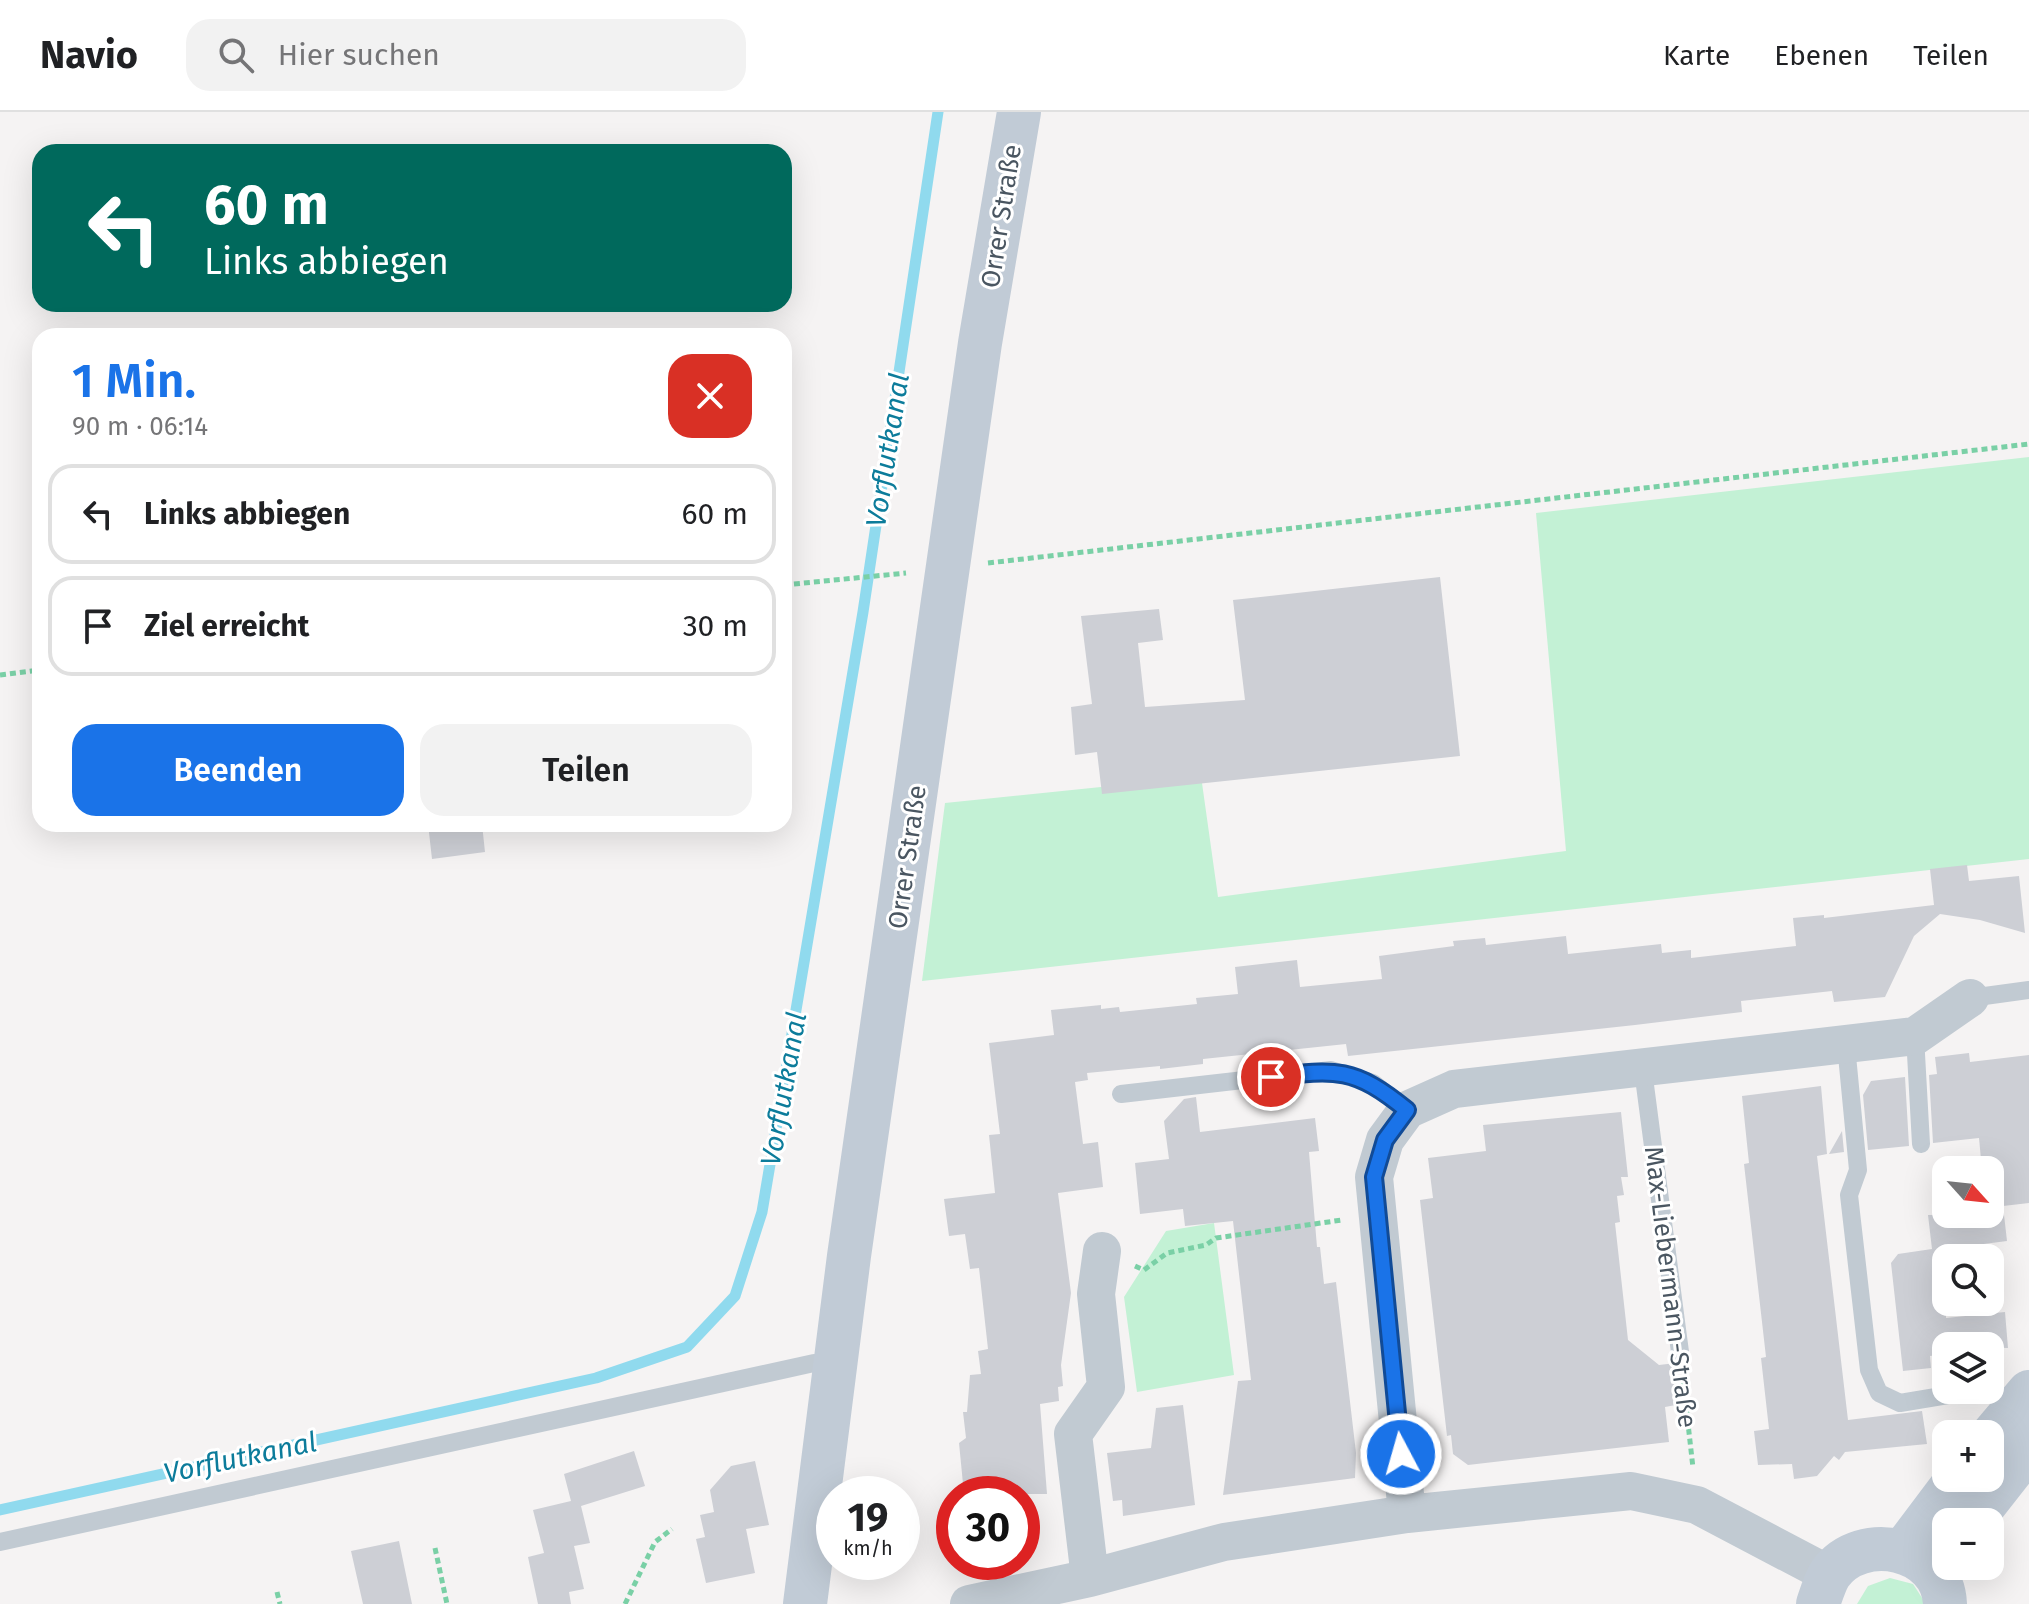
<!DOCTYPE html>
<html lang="de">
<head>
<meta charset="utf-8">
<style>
  body { margin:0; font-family:"Fira Sans",sans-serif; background:#f2f2f2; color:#202124; height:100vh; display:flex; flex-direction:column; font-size:30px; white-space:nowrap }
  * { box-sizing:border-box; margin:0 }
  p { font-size:26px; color:#757577 }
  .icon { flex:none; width:44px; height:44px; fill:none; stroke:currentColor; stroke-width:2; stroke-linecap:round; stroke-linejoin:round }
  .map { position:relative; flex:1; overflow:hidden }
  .details { position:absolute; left:32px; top:216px; width:760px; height:504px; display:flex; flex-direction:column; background:#fff; border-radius:24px; box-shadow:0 8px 32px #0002 }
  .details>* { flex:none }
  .top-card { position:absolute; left:32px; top:32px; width:760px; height:168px; border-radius:24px; box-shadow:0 8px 32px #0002; background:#00695c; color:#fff; overflow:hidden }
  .needle { width:52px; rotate:117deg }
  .tools { position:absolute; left:1932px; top:1044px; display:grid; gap:16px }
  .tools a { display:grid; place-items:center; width:72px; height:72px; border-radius:16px; background:#fff; box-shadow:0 8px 32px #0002; font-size:40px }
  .speed { position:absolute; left:816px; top:1364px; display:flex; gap:16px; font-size:40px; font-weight:700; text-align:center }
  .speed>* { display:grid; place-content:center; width:104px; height:104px; border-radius:50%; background:#fff; box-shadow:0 8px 32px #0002; line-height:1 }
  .speed small { font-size:20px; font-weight:400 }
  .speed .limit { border:12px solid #d22; background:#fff; color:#111 }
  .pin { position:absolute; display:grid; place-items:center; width:68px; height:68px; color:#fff; margin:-34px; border:4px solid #fff; border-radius:50%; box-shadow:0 2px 8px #0007 }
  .me { position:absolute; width:88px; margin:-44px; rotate:354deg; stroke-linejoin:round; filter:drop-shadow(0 0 6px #0008) }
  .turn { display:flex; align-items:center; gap:28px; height:168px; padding:0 40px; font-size:36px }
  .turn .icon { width:104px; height:104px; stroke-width:2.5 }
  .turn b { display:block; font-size:56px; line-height:68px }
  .round { display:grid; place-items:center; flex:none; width:84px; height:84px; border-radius:24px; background:#f2f2f2 }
  .headline { display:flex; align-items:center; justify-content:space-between; height:136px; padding:0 40px }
  h1 { font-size:48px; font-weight:600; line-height:60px; color:#1a73e8 }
  .button { display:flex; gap:16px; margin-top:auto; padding:16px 40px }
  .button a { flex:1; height:92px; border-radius:24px; background:#1a73e8; color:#fff; font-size:32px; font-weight:600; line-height:92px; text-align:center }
  .button a+a { background:#f2f2f2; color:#202124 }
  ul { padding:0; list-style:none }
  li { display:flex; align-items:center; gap:24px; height:100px; margin:0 16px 12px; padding:0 24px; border:4px solid #e0e0e0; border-radius:24px }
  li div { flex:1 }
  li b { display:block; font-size:30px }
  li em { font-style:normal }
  header { display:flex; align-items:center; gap:48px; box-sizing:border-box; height:112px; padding:0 40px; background:#fff; border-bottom:2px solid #e0e0e0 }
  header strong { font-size:38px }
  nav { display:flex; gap:44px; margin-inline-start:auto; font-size:28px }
  .search { width:560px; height:72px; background:#f2f2f2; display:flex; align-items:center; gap:20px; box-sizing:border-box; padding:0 28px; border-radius:24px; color:#757577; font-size:30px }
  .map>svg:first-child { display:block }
  .green { fill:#c3f1d5 }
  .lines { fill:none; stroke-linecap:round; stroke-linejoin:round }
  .stream { stroke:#90daee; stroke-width:11 }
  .building { fill:#cdcfd5 }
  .path { stroke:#7ad0a6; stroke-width:5; stroke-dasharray:6 4; stroke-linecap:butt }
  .service { stroke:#c1cad2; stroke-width:18 }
  .minor { stroke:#c1cad2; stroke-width:38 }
  .secondary { stroke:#c1cbd6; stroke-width:44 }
  .route-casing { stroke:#114b97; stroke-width:20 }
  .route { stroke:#1a73e8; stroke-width:14 }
  .labels { text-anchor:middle; stroke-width:6; stroke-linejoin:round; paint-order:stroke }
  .street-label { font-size:26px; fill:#4a5661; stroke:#fff }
  .water-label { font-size:28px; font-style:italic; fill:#0c7c9b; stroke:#fff }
</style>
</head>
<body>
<header>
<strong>Navio</strong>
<div class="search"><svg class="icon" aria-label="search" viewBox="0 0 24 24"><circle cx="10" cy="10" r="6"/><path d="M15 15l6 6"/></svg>Hier suchen</div>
<nav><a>Karte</a><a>Ebenen</a><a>Teilen</a></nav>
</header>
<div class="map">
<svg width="2029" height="1492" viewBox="0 0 2029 1492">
  <rect width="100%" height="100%" fill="#f5f3f3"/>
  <!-- green -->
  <path class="green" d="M 2029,345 L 2029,747 L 922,869 L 945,691 L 1101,675 L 1202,671 L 1218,785 L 1566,739 L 1536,401 Z
    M 1214,1111 L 1234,1263 L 1137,1280 L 1124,1185 L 1166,1119 Z
    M 1890,1466 L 1913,1472 L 1926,1492 L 1857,1492 L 1868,1474 Z"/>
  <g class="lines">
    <!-- stream -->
    <path class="stream" d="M 0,1398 L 596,1266 L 687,1235 L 735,1184 L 762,1100 L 863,500 L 938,0"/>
  </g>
  <!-- building -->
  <path class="building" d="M 1440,465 L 1460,644 L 1102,682 L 1097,640 L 1075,643 L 1071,595 L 1092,592 L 1081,504 L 1159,497 L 1163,528 L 1138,531 L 1145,595 L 1245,588 L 1233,488 Z
    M 428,712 L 482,712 L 485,740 L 432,747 Z
    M 1967,753 L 1969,769 L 2019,764 L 2025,821 L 1980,808 L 1940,802 L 1914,824 L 1885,885 L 1834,890 L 1832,879 L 1741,889 L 1742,900 L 1635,913 L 1348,944 L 1346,932 L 1203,947 L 1203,952 L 1160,957 L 1160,954 L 1087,961 L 1088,968 L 1075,970 L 1083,1032 L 1098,1030 L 1103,1075 L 1058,1081 L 1071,1181 L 1061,1253 L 1063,1274 L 1058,1275 L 1059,1289 L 1040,1292 L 1047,1382 L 964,1382 L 959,1331 L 966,1326 L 963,1300 L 967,1300 L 970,1263 L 981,1262 L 978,1239 L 988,1237 L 979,1156 L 970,1157 L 965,1122 L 949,1124 L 944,1087 L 995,1081 L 989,1023 L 1000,1022 L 989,931 L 1054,923 L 1051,898 L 1101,893 L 1101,897 L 1119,895 L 1120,900 L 1197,892 L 1196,886 L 1238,882 L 1235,855 L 1297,848 L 1300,875 L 1382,867 L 1379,844 L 1454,834 L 1453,829 L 1485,826 L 1486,833 L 1566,824 L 1568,842 L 1661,832 L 1662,841 L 1691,838 L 1691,846 L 1796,834 L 1793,806 L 1824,803 L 1824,806 L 1934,793 L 1930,757 Z
    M 1969,941 L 1970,950 L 2029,943 L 2029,1091 L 2003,1094 L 2007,1129 L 1968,1134 L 1969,1146 L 1946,1146 L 1946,1206 L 2005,1200 L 2008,1236 L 1946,1234 L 1946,1242 L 1930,1244 L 1931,1256 L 1903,1259 L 1891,1151 L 1898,1142 L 1932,1137 L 1928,1103 L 1990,1102 L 1990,1058 L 1982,1058 L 1979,1026 L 1933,1031 L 1929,963 L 1937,962 L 1935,945 Z
    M 1905,965 L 1909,1034 L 1868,1038 L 1863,983 L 1871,969 Z
    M 1821,974 L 1827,1042 L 1817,1044 L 1848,1308 L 1922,1299 L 1927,1332 L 1845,1340 L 1839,1348 L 1834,1344 L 1817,1364 L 1794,1367 L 1792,1352 L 1758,1353 L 1754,1319 L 1769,1317 L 1761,1246 L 1766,1245 L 1744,1052 L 1749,1051 L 1742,984 Z
    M 1196,985 L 1200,1020 L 1315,1006 L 1319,1039 L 1309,1040 L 1317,1135 L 1320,1135 L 1324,1172 L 1336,1170 L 1356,1341 L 1355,1366 L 1223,1383 L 1238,1269 L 1251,1268 L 1233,1109 L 1185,1114 L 1183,1097 L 1140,1102 L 1135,1051 L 1169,1047 L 1164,1009 L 1184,987 Z
    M 1621,1000 L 1628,1065 L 1621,1065 L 1624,1083 L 1617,1084 L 1620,1110 L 1615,1111 L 1628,1228 L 1659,1253 L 1676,1251 L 1681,1292 L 1665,1295 L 1669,1330 L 1468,1353 L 1453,1342 L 1451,1323 L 1447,1324 L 1420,1088 L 1433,1086 L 1428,1046 L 1486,1039 L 1483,1013 Z
    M 1842,1019 L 1844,1040 L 1829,1042 Z
    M 1183,1293 L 1195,1393 L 1123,1404 L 1122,1388 L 1113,1389 L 1107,1341 L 1151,1336 L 1156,1296 Z
    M 634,1339 L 645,1374 L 581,1394 L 590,1431 L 574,1434 L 584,1477 L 569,1480 L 571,1492 L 538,1492 L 528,1445 L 544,1441 L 533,1398 L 571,1389 L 564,1362 Z
    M 755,1349 L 769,1413 L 746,1417 L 755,1461 L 706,1471 L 696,1427 L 705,1425 L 700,1403 L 714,1400 L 710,1378 L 731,1354 Z
    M 399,1429 L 412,1492 L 363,1492 L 351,1439 Z"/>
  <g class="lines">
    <!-- path -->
    <path class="path" d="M 988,451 L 2029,332
      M 784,473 L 906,461
      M 0,563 L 40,558
      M 1135,1154 L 1144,1158 L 1167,1141 L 1206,1133 L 1216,1126 L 1342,1108
      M 1683,1267 L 1693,1356
      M 435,1436 L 447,1492
      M 277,1480 L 280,1492
      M 625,1492 L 655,1430 L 672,1417"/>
    <!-- service -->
    <path class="service" d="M 1970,886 L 2029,878
      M 1915,924 L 1921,1032
      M 1846,933 L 1858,1058 L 1849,1083 L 1869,1258 L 1879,1281 L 1900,1291 L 1960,1281
      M 1643,958 L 1680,1240
      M 1121,982 L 1331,958 L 1373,971 L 1407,998
      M 0,1430 L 814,1251"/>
    <!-- minor -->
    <path class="minor" d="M 1407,1402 L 1374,1065 L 1385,1028 L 1407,998 L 1454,977 L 1915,924 L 1970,886
      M 1090,1466 L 1073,1322 L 1106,1275 L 1096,1182 L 1102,1139
      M 969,1492 L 1090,1466 L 1224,1430 L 1407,1402 L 1631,1379 L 1697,1393 L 1830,1463"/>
    <!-- secondary -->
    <path class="secondary" d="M 1990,1326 L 2029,1280
      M 1971,1410 L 2029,1336
      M 1903,1439 L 1958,1366
      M 805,1492 L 849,1144 L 980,231 L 1019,0
      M 1818,1492 C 1821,1483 1825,1470 1830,1462 C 1861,1418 1943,1435 1945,1492"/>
  </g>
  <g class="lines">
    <defs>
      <path id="route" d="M 1271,965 C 1337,957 1354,955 1407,998 L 1385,1028 L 1374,1065 L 1401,1342"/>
    </defs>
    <!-- route casing -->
    <use href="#route" class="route-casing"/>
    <!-- route -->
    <use href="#route" class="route"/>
  </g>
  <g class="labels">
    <!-- street labels -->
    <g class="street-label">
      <text transform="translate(1001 104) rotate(-81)" y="9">Orrer Straße</text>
      <text transform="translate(907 745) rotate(-82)" y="9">Orrer Straße</text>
      <text transform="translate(1671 1175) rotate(83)" y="9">Max-Liebermann-Straße</text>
    </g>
    <!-- water labels -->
    <g class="water-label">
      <text transform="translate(887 338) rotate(-81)" y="10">Vorflutkanal</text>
      <text transform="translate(783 977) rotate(-80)" y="10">Vorflutkanal</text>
      <text transform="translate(240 1345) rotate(-12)" y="10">Vorflutkanal</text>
    </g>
  </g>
</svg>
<div class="tools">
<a><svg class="needle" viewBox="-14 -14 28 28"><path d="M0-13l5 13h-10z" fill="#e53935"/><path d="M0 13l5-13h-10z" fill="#757577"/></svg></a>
<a><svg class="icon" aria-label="search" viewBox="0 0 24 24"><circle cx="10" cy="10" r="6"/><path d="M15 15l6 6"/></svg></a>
<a><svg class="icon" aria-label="layers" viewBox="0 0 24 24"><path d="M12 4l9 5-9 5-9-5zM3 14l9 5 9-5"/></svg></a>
<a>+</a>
<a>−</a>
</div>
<div class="speed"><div>19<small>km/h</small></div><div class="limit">30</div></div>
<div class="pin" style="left:1271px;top:965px;background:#d93025"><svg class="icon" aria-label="arrive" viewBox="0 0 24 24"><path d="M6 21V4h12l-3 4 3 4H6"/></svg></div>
<svg class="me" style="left:1401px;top:1342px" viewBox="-20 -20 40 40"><circle r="17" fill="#1a73e8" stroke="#fff" stroke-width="3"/><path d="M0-11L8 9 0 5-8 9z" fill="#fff"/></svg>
<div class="top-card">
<div class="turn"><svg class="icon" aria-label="left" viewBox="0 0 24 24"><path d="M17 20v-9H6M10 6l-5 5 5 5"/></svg><div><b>60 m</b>Links abbiegen</div></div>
</div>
<section class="details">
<div class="headline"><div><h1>1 Min.</h1><p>90 m · 06:14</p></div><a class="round" style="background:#d93025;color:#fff"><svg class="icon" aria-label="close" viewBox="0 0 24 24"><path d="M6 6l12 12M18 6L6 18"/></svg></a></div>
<ul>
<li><svg class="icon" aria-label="left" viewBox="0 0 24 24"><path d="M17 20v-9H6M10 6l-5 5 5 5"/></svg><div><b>Links abbiegen</b></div><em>60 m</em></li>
<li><svg class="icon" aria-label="arrive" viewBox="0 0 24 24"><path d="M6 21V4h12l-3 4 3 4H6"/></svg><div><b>Ziel erreicht</b></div><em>30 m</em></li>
</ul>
<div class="button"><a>Beenden</a><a>Teilen</a></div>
</section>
</div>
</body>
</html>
